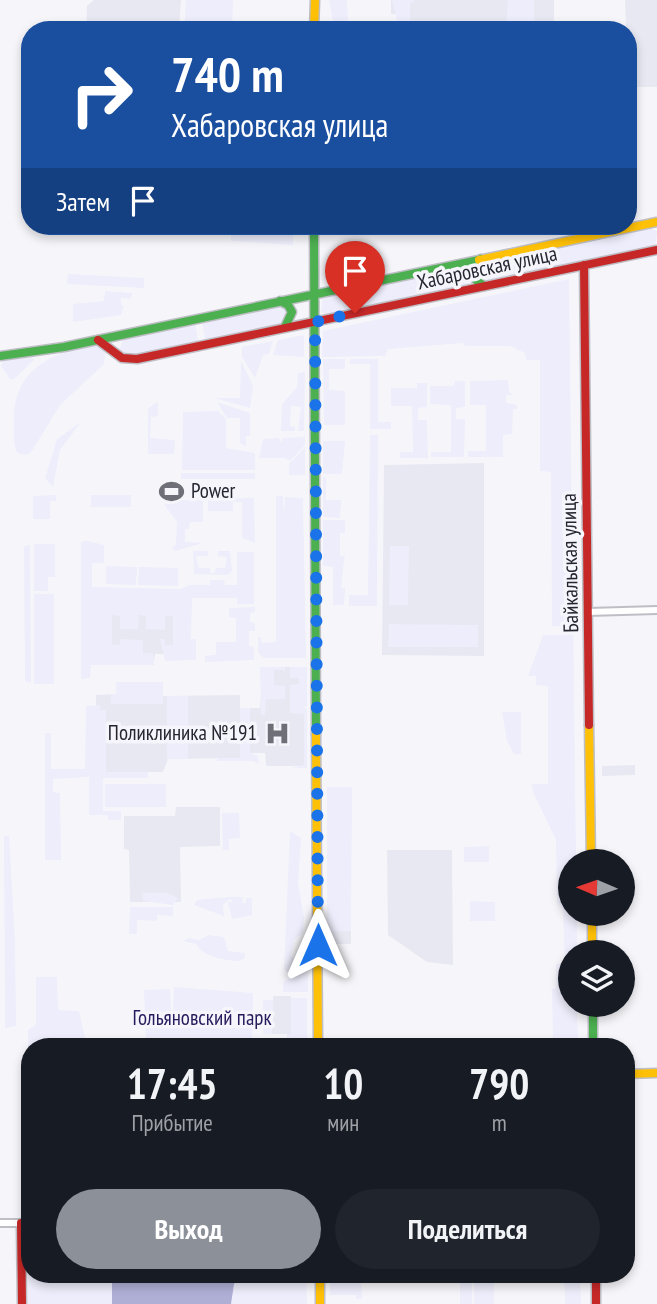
<!DOCTYPE html>
<html lang="ru">
<head>
<meta charset="utf-8">
<style>
  body { margin:0; font-family:"PT Sans Narrow",sans-serif; background:#20242c; color:#f1f3f6; height:100vh; display:flex; flex-direction:column; font-size:26px; white-space:nowrap }
  * { box-sizing:border-box; margin:0 }
  p { font-size:23px; color:#9ea1a6 }
  .icon { flex:none; width:38px; height:38px; fill:none; stroke:currentColor; stroke-width:2; stroke-linecap:round; stroke-linejoin:round }
  .map { position:relative; flex:1; overflow:hidden }
  .drawer { position:absolute; left:21px; top:1038px; width:614px; height:245px; display:flex; flex-direction:column; background:#171b24; border-radius:28px; box-shadow:0 4px 10px #0003 }
  .drawer>* { flex:none }
  .hud { position:absolute; left:21px; top:21px; width:616px; height:214px; border-radius:28px; box-shadow:0 4px 10px #0003; background:#1a4fa0; color:#fff; overflow:hidden }
  .needle { width:46px; rotate:272deg }
  .buttons { position:absolute; left:558px; top:849px; display:grid; gap:14px }
  .buttons a { display:grid; place-items:center; width:77px; height:77px; border-radius:50%; background:#171b24; box-shadow:0 4px 10px #0003; font-size:35px }
  .pin { position:absolute; display:grid; place-items:center; width:60px; height:60px; color:#fff; margin:-72px -30px; border-radius:50% 50% 50% 0; rotate:-45deg; box-shadow:0 0 7px #0007 }
  .pin .icon { rotate:45deg }
  .me { position:absolute; width:77px; margin:-38px; rotate:0deg; stroke-linejoin:round; filter:drop-shadow(0 0 5px #0008) }
  .turn { display:flex; align-items:center; gap:24px; height:147px; padding:0 35px; font-size:32px }
  .turn .icon { width:91px; height:91px; stroke-width:2.5 }
  .turn b { display:block; font-size:49px; line-height:60px }
  .then { display:flex; align-items:center; height:66px; padding:0 35px; background:#0003; gap:14px; font-size:26px }
  .eta { display:flex; justify-content:space-evenly; align-items:center; height:119px; text-align:center }
  .eta b { font-size:42px; font-weight:600; line-height:49px }
  .button { display:flex; gap:14px; margin-top:auto; padding:14px 35px }
  .button a { flex:1; height:80px; border-radius:42px; background:#8c9099; color:#fff; font-size:28px; font-weight:600; line-height:80px; text-align:center }
  .button a+a { background:#20242c; color:#f1f3f6 }
  .map>svg:first-child { display:block }
  .built { fill:#e8e8f2 }
  .green { fill:#ededfb }
  .water { fill:#afafd6 }
  .lines { fill:none; stroke-linecap:round; stroke-linejoin:round }
  .street-casing { stroke:#bebec5; stroke-width:10 }
  .fast-casing { stroke:#bebec5; stroke-width:11 }
  .slow-casing { stroke:#bebec5; stroke-width:11 }
  .jam-casing { stroke:#bebec5; stroke-width:11 }
  .street { stroke:#fefefe; stroke-width:6 }
  .fast { stroke:#4caf50; stroke-width:8 }
  .slow { stroke:#ffc107; stroke-width:8 }
  .jam { stroke:#c62828; stroke-width:8 }
  .route { stroke:#1a73e8; stroke-width:12; stroke-dasharray:0 21.6 }
  .labels { text-anchor:middle; stroke-width:7; stroke-linejoin:round; paint-order:stroke }
  .street-label { font-size:21px; fill:#262631; stroke:#f5f5fb }
  .poi-label { font-size:21px; fill:#262631; stroke:#f5f5fb; text-anchor:start }
  .park-label { font-size:21px; fill:#271b5d; stroke:#f5f5fb }
</style>
</head>
<body>
<div class="map">
<svg width="657" height="1304" viewBox="0 0 657 1304">
  <rect width="100%" height="100%" fill="#f6f6fa"/>
  <!-- built -->
  <path class="built" d="M 94,0 L 181,0 L 179,30 L 86,30 L 87,6 Z
    M 391,0 L 554,0 L 554,30 L 402,30 L 401,14 L 391,14 Z
    M 625,0 L 657,0 L 657,87 L 628,87 Z
    M 484,463 L 484,656 L 382,655 L 384,465 Z
    M 90,589 L 181,589 L 181,654 L 155,654 L 154,660 L 91,660 Z
    M 270,667 L 304,667 L 304,766 L 266,766 L 265,753 L 250,753 L 250,708 L 260,708 L 261,695 Z
    M 116,682 L 163,682 L 163,696 L 240,695 L 240,758 L 168,759 L 163,772 L 96,772 L 96,695 L 116,694 Z
    M 635,765 L 635,775 L 602,776 L 602,766 Z
    M 176,807 L 220,807 L 220,846 L 180,847 L 181,902 L 130,902 L 129,850 L 124,849 L 124,816 L 175,816 Z
    M 387,850 L 452,850 L 453,965 L 427,962 L 388,935 Z
    M 327,931 L 351,931 L 351,944 L 327,944 Z
    M 273,996 L 291,996 L 291,1034 L 272,1034 Z"/>
  <!-- green -->
  <path class="green" d="M 186,0 L 233,0 L 232,30 L 184,30 Z
    M 329,0 L 347,0 L 348,20 L 342,23 L 333,21 Z
    M 392,0 L 415,0 L 410,4 L 410,30 L 399,30 Z
    M 508,0 L 534,0 L 534,30 L 506,30 Z
    M 649,228 L 657,231 L 655,247 L 485,283 L 477,275 L 480,263 Z
    M 231,231 L 293,233 L 293,245 L 231,241 Z
    M 465,266 L 471,282 L 468,285 L 329,315 L 321,312 L 323,296 Z
    M 68,274 L 144,278 L 144,288 L 67,284 Z
    M 569,279 L 576,861 L 570,861 L 570,914 L 577,914 L 577,952 L 570,952 L 570,1004 L 577,1005 L 578,1046 L 553,1046 L 552,989 L 556,989 L 556,964 L 565,963 L 563,910 L 557,902 L 556,840 L 533,792 L 532,784 L 548,784 L 548,686 L 536,685 L 536,676 L 528,676 L 543,635 L 574,635 L 574,627 L 552,626 L 551,472 L 540,471 L 540,360 L 526,360 L 525,353 L 510,346 L 465,346 L 463,343 L 388,349 L 385,356 L 322,357 L 323,331 Z
    M 105,291 L 132,293 L 131,299 L 121,298 L 121,305 L 124,306 L 121,315 L 73,322 L 73,304 L 104,301 Z
    M 281,305 L 289,314 L 282,325 L 205,340 L 202,321 Z
    M 195,322 L 198,342 L 130,357 L 119,350 L 124,338 Z
    M 304,335 L 304,357 L 273,355 L 278,340 Z
    M 273,341 L 269,354 L 263,355 L 255,378 L 242,357 L 242,347 Z
    M 96,343 L 106,350 L 104,364 L 60,405 L 32,451 L 27,455 L 17,453 C 13,444 14,431 14,421 C 13,369 52,353 96,343 Z
    M 32,356 L 34,360 L 14,379 L 10,379 L 1,366 L 3,360 Z
    M 323,359 L 345,359 L 345,369 L 329,369 L 329,390 L 345,391 L 345,425 L 324,425 Z
    M 350,359 L 378,359 L 378,422 L 391,422 L 391,429 L 370,429 L 370,364 L 350,364 Z
    M 241,361 L 253,386 L 250,408 L 214,398 L 240,398 Z
    M 305,372 L 304,431 L 298,431 L 301,407 L 291,406 L 290,426 L 295,427 L 295,431 L 281,431 L 282,404 L 297,387 L 298,373 Z
    M 508,380 L 509,392 L 513,395 L 506,395 L 506,403 L 517,405 L 517,409 L 513,409 L 512,434 L 503,435 L 503,457 L 468,457 L 468,451 L 486,451 L 486,405 L 470,405 L 470,381 Z
    M 455,381 L 465,381 L 465,407 L 456,408 L 456,419 L 465,419 L 464,457 L 431,457 L 431,452 L 451,452 L 451,405 L 430,404 L 430,386 L 454,386 Z
    M 417,383 L 427,383 L 427,407 L 418,408 L 418,420 L 427,420 L 428,458 L 400,458 L 400,452 L 413,452 L 412,406 L 391,406 L 391,388 L 417,388 Z
    M 217,402 L 250,413 L 250,436 L 246,436 L 246,446 L 240,443 L 240,418 L 227,418 Z
    M 155,403 L 158,403 L 158,416 L 151,417 L 150,438 L 175,440 L 174,454 L 148,454 L 148,409 Z
    M 218,411 L 226,419 L 226,448 L 255,453 L 255,470 L 182,470 L 183,412 Z
    M 81,422 L 60,450 L 53,487 L 45,478 L 57,439 Z
    M 370,435 L 378,435 L 377,606 L 349,606 L 349,595 L 368,595 Z
    M 305,437 L 305,445 L 290,461 L 285,458 L 259,458 L 263,439 L 279,438 L 281,444 L 282,438 Z
    M 323,441 L 345,441 L 342,474 L 323,474 Z
    M 305,447 L 305,475 L 289,475 L 289,464 Z
    M 181,473 L 255,473 L 255,479 L 181,479 Z
    M 323,477 L 326,477 L 326,500 L 341,500 L 340,518 L 323,517 Z
    M 56,495 L 56,501 L 50,501 L 50,519 L 33,519 L 33,496 Z
    M 91,495 L 131,495 L 131,507 L 91,507 Z
    M 276,496 L 283,496 L 284,513 L 285,497 L 303,498 L 306,658 L 264,658 L 258,653 L 258,637 L 261,637 L 262,643 L 276,642 Z
    M 254,498 L 255,543 L 242,538 L 242,502 L 233,502 L 233,511 L 208,511 L 208,499 Z
    M 175,500 L 203,500 L 203,522 L 190,522 L 189,529 L 185,529 L 185,542 L 203,543 L 175,551 L 172,548 L 176,545 L 177,522 L 164,504 L 175,504 Z
    M 323,520 L 345,520 L 345,533 L 340,533 L 340,556 L 343,556 L 345,552 L 341,588 L 345,588 L 344,605 L 333,605 L 333,567 L 323,566 Z
    M 87,541 L 104,545 L 104,563 L 92,563 L 92,587 L 181,589 L 189,585 L 210,585 L 210,580 L 224,580 L 225,585 L 237,585 L 237,552 L 254,552 L 254,604 L 237,604 L 237,598 L 192,598 L 191,639 L 196,639 L 196,660 L 165,661 L 160,639 L 165,639 L 165,645 L 173,645 L 173,616 L 165,616 L 165,630 L 146,629 L 146,616 L 139,615 L 138,629 L 120,629 L 120,616 L 112,615 L 112,645 L 120,645 L 120,639 L 143,640 L 143,653 L 153,654 L 154,665 L 91,665 L 90,678 L 81,679 L 81,542 Z
    M 34,544 L 55,544 L 55,577 L 48,577 L 48,591 L 34,591 Z
    M 30,545 L 31,683 L 25,681 L 24,546 Z
    M 390,546 L 409,546 L 408,605 L 389,605 Z
    M 193,551 L 208,551 L 208,556 L 196,556 L 199,568 L 210,568 L 210,573 L 215,573 L 216,568 L 225,568 L 227,557 L 218,556 L 218,551 L 230,551 L 232,571 L 228,575 L 194,574 Z
    M 106,566 L 137,567 L 136,585 L 106,584 Z
    M 139,567 L 178,568 L 178,586 L 138,585 Z
    M 34,594 L 54,594 L 54,684 L 34,684 Z
    M 255,607 L 255,612 L 250,613 L 250,622 L 255,623 L 255,631 L 249,631 L 249,646 L 254,647 L 254,660 L 205,662 L 205,656 L 216,655 L 216,642 L 236,642 L 236,618 L 229,617 L 229,608 Z
    M 389,624 L 478,625 L 478,647 L 388,647 Z
    M 260,667 L 285,667 L 285,681 L 284,670 L 274,670 L 274,685 L 285,686 L 285,699 L 266,699 L 265,715 L 261,715 Z
    M 290,667 L 307,667 L 307,706 L 304,707 L 307,709 L 307,768 L 292,768 L 304,765 L 304,714 L 290,713 L 290,685 L 299,684 L 299,678 L 290,678 Z
    M 116,682 L 163,682 L 163,704 L 111,704 L 111,694 L 116,694 Z
    M 167,696 L 188,696 L 188,759 L 167,759 Z
    M 100,705 L 100,710 L 106,710 L 106,772 L 148,772 L 148,778 L 103,778 L 103,811 L 121,811 L 121,820 L 108,820 L 108,815 L 89,815 L 89,777 L 53,779 L 53,792 L 60,793 L 61,860 L 45,860 L 45,733 L 51,733 L 51,769 L 85,769 L 86,706 Z
    M 240,708 L 250,708 L 250,753 L 258,756 L 259,764 L 253,761 L 217,761 L 217,758 L 240,758 Z
    M 502,712 L 521,712 L 521,754 L 514,754 L 507,741 Z
    M 105,784 L 166,784 L 166,807 L 105,807 Z
    M 327,787 L 352,787 L 351,931 L 327,931 Z
    M 222,813 L 239,813 L 240,838 L 229,839 L 229,850 L 223,850 Z
    M 290,831 L 301,838 L 298,883 L 304,917 L 303,933 L 294,940 L 291,956 L 301,964 L 287,972 L 284,969 Z
    M 4,836 L 9,836 L 15,940 L 16,1026 L 5,1028 Z
    M 489,846 L 489,862 L 464,862 L 464,847 Z
    M 142,893 L 167,893 L 178,898 L 173,905 L 143,901 Z
    M 230,897 L 243,897 L 242,903 L 246,903 L 246,898 L 252,898 L 252,915 L 232,919 L 228,902 L 233,901 L 230,899 L 223,905 L 224,916 L 194,905 L 197,900 Z
    M 470,901 L 495,902 L 495,921 L 470,921 Z
    M 130,907 L 173,907 L 173,916 L 157,915 L 157,921 L 137,920 L 137,934 L 129,934 Z
    M 209,935 L 224,937 L 228,951 L 245,953 L 245,958 L 240,961 C 227,961 203,957 196,944 L 183,941 L 189,938 L 199,940 Z
    M 308,968 L 308,992 L 283,992 L 283,982 Z
    M 36,977 L 57,977 L 58,1010 L 79,1011 L 85,1038 L 132,1046 L 30,1046 L 30,1274 L 306,1274 L 307,1304 L 28,1304 L 28,1030 L 36,1025 Z
    M 174,987 L 253,993 L 252,1046 L 146,1046 L 144,990 L 170,989 L 172,1032 Z
    M 291,998 L 307,998 L 307,1039 L 287,1039 L 287,1034 L 291,1034 Z
    M 263,1000 L 273,1000 L 272,1034 L 263,1034 Z
    M 330,1274 L 361,1274 L 362,1299 L 356,1299 L 356,1295 L 330,1295 Z
    M 460,1274 L 472,1274 L 472,1304 L 460,1304 Z
    M 474,1274 L 494,1274 L 494,1304 L 474,1304 Z
    M 564,1274 L 580,1274 L 581,1304 L 565,1304 Z"/>
  <!-- water -->
  <path class="water" d="M 112,1274 L 240,1274 L 234,1284 L 231,1304 L 112,1304 Z"/>
  <g class="lines">
    <defs>
      <path id="street" d="M 588,612 L 657,610
        M 0,1223 L 21,1223"/>
      <path id="fast" d="M 314,226 L 316,734
        M 481,259 L 473,271 L 476,280 L 484,286
        M 280,301 L 288,305 L 292,312 L 285,327
        M 0,356 L 64,347 L 479,260
        M 593,1004 L 593,1046"/>
      <path id="slow" d="M 314,30 L 315,0
        M 479,260 L 657,222
        M 589,725 L 591,861
        M 316,734 L 318,1046
        M 592,914 L 592,952
        M 626,1074 L 657,1073
        M 320,1274 L 320,1304"/>
      <path id="jam" d="M 584,265 L 589,725
        M 98,340 L 122,358 L 137,359 L 657,250
        M 21,1223 L 22,1304
        M 596,1274 L 596,1304"/>
    </defs>
    <!-- street casing -->
    <use href="#street" class="street-casing"/>
    <!-- fast casing -->
    <use href="#fast" class="fast-casing"/>
    <!-- slow casing -->
    <use href="#slow" class="slow-casing"/>
    <!-- jam casing -->
    <use href="#jam" class="jam-casing"/>
    <!-- street -->
    <use href="#street" class="street"/>
    <!-- fast -->
    <use href="#fast" class="fast"/>
    <!-- slow -->
    <use href="#slow" class="slow"/>
    <!-- jam -->
    <use href="#jam" class="jam"/>
  </g>
  <g class="lines">
    <!-- route -->
    <path class="route" d="M 318,945 L 315,322 L 355,313"/>
  </g>
  <!-- icons -->
  <defs>
    <symbol id="stadium-bare" viewBox="-9 -9 18 18"><path d="M0-5a6.5 5 0 1 0 0 10a6.5 5 0 1 0 0-10ZM-3.5-1.8h7v3.6h-7Z" fill="#6f6f77" stroke="#f5f5fb" stroke-width="2.5" paint-order="stroke"/></symbol>
    <symbol id="hospital-bare" viewBox="-9 -9 18 18"><path d="M-5-5h3v3.5h4V-5h3V5h-3V1.5h-4V5h-3Z" fill="#6f6f77" stroke="#f5f5fb" stroke-width="2.5" paint-order="stroke"/></symbol>
  </defs>
  <g fill-rule="evenodd">
    <use href="#stadium-bare" x="154" y="474" width="35" height="35"/>
    <use href="#hospital-bare" x="260" y="716" width="35" height="35"/>
  </g>
  <g class="labels">
    <!-- street labels -->
    <g class="street-label">
      <text transform="translate(487 268) rotate(-12)" y="7">Хабаровская улица</text>
      <text transform="translate(570 563) rotate(-91)" y="7">Байкальская улица</text>
    </g>
    <!-- poi labels -->
    <g class="poi-label">
      <text x="191" y="498">Power</text>
      <text x="257" y="740" text-anchor="end">Поликлиника №191</text>
    </g>
    <!-- park labels -->
    <g class="park-label">
      <text x="202" y="1025">Гольяновcкий парк</text>
    </g>
  </g>
</svg>
<div class="buttons">
<a><svg class="needle" viewBox="-14 -14 28 28"><path d="M0-13l5 13h-10z" fill="#e53935"/><path d="M0 13l5-13h-10z" fill="#9ea1a6"/></svg></a>
<a><svg class="icon" aria-label="layers" viewBox="0 0 24 24"><path d="M12 4l9 5-9 5-9-5zM3 14l9 5 9-5"/></svg></a>
</div>
<div class="pin" style="left:355px;top:313px;background:#d93025"><svg class="icon" aria-label="arrive" viewBox="0 0 24 24"><path d="M6 21V4h12l-3 4 3 4H6"/></svg></div>
<svg class="me" style="left:318px;top:945px" viewBox="-20 -20 40 40"><path d="M0-17L14 15 0 8-14 15z" fill="#1a73e8" stroke="#fff" stroke-width="4"/></svg>
<div class="hud">
<div class="turn"><svg class="icon" aria-label="right" viewBox="0 0 24 24"><path d="M7 20v-9h11M14 6l5 5-5 5"/></svg><div><b>740 m</b>Хабаровская улица</div></div>
<div class="then">Затем<svg class="icon" aria-label="arrive" viewBox="0 0 24 24"><path d="M6 21V4h12l-3 4 3 4H6"/></svg></div>
</div>
<section class="drawer">
<div class="eta">
<div><b>17:45</b><p>Прибытие</p></div>
<div><b>10</b><p>мин</p></div>
<div><b>790</b><p>m</p></div>
</div>
<div class="button"><a>Выход</a><a>Поделиться</a></div>
</section>
</div>
</body>
</html>
